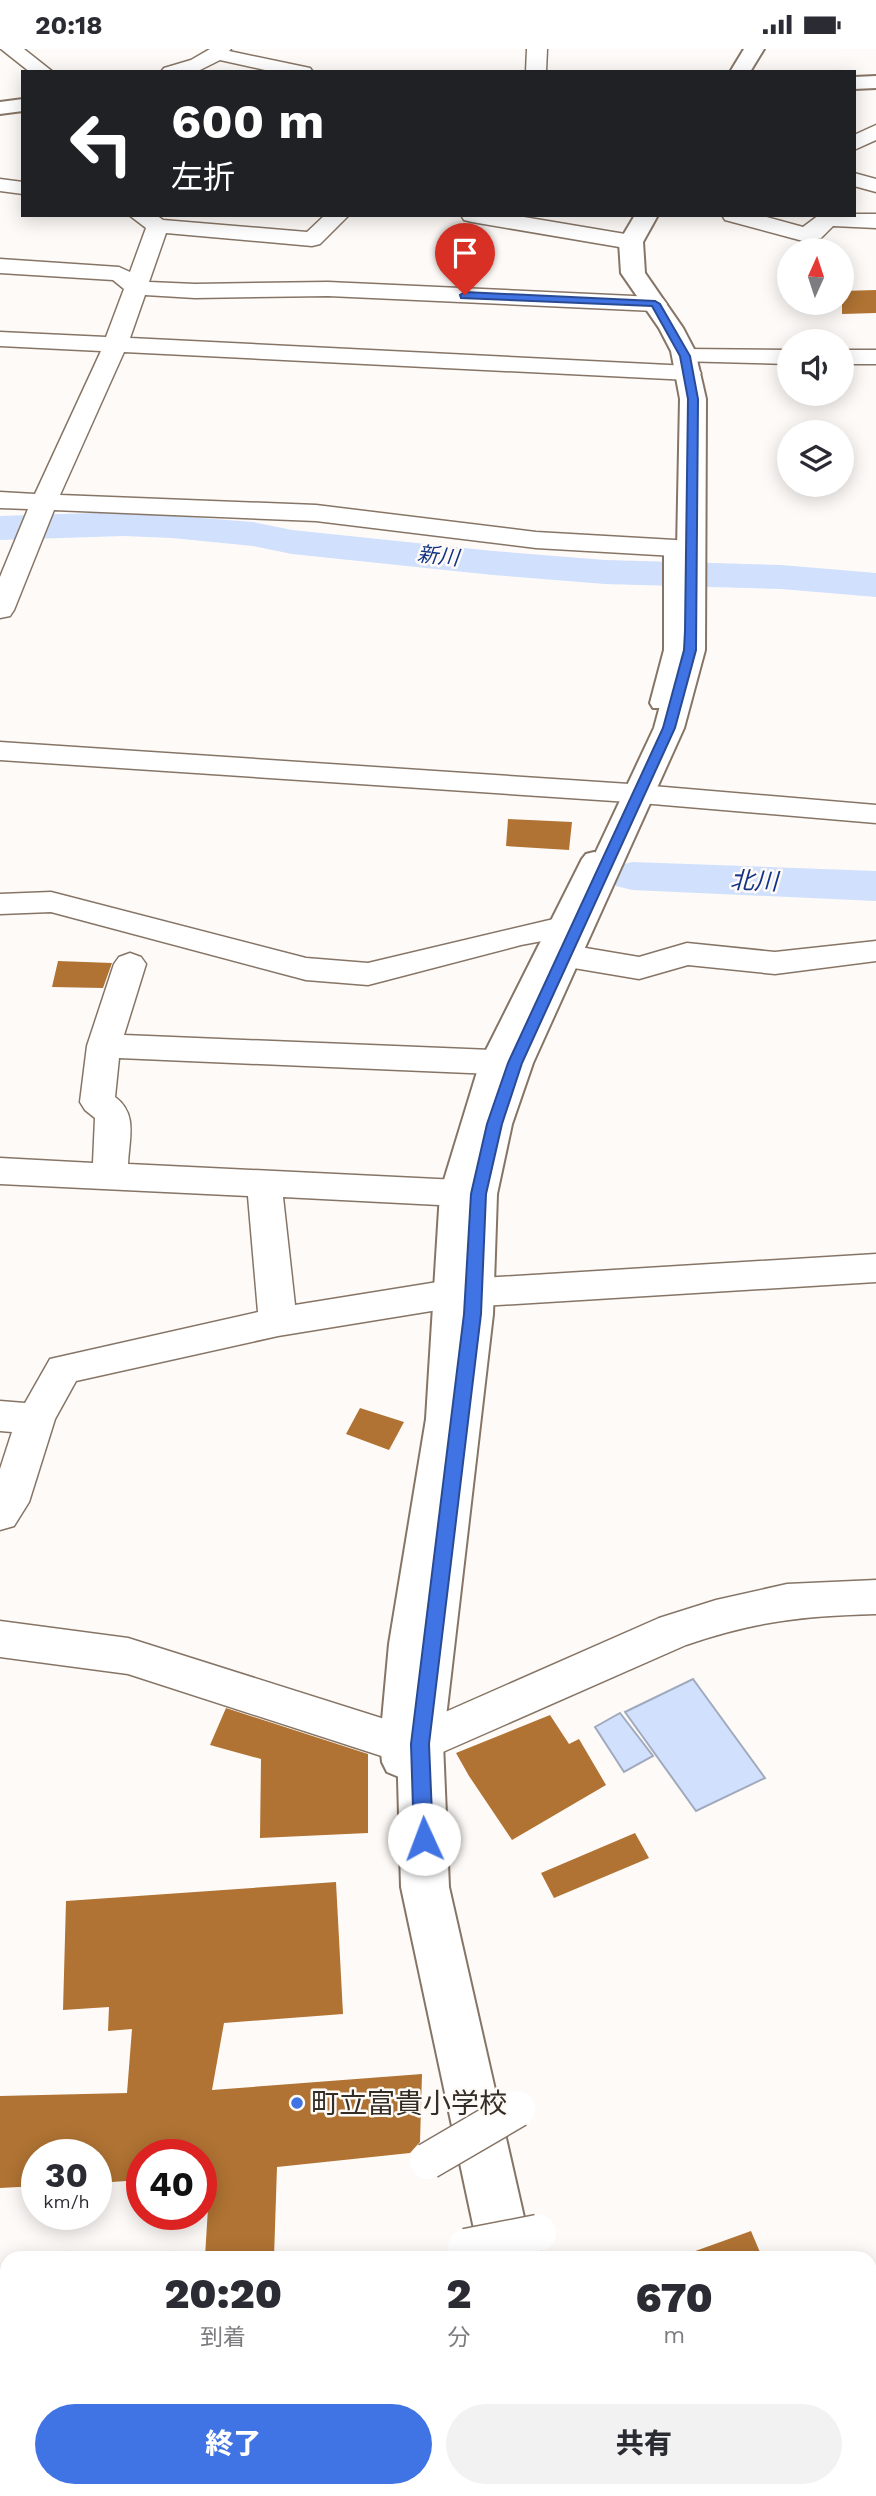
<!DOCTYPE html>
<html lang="ja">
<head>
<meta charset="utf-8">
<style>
  body { margin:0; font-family:"Work Sans","Noto Sans JP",sans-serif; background:#f2f2f3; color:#2b2b33; height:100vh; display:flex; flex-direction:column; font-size:26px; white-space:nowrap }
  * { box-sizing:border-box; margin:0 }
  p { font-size:23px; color:#7c7c81 }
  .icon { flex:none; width:38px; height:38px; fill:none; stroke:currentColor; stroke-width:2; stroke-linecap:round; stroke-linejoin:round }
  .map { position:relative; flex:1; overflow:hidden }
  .panel { position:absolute; left:0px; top:2202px; width:877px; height:247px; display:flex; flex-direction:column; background:#fff; border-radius:21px 21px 0 0; box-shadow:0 4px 18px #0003 }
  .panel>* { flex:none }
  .banner { position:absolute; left:21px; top:21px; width:835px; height:147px; border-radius:0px; box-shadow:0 4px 18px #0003; background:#202124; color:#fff; overflow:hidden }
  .needle { width:46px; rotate:3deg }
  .fabs { position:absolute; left:777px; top:189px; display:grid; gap:14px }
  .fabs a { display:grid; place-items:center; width:77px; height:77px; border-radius:50%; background:#fff; box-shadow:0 4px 18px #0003; font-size:35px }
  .speed { position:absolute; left:21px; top:2090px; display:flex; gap:14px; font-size:35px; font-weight:700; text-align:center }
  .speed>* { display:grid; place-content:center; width:91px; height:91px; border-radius:50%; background:#fff; box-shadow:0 4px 18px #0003; line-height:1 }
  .speed small { font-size:18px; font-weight:400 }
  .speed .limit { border:10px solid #d22; background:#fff; color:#111 }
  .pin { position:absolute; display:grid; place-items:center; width:60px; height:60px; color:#fff; margin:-72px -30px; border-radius:50% 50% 50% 0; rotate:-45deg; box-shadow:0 0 7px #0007 }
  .pin .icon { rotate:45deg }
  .me { position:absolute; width:77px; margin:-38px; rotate:358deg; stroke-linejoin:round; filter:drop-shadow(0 0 5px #0008) }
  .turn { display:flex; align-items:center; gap:24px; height:147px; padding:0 35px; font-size:32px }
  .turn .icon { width:91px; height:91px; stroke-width:2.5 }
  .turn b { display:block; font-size:49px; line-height:60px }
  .eta { display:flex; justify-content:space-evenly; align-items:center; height:119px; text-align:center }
  .eta b { font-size:42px; font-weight:800; line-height:49px }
  .button { display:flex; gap:14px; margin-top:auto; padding:14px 35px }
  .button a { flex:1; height:80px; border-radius:42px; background:#4073e3; color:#fff; font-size:28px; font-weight:800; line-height:80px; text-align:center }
  .button a+a { background:#f2f2f3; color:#2b2b33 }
  .status { display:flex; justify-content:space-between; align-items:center; height:49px; padding:0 35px; background:#fff; direction:ltr }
  .status svg { height:19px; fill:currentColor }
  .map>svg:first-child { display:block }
  .water { fill:#d0e0fd; stroke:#a1aabc; stroke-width:2 }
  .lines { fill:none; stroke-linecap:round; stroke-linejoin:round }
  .river { fill:#d0e0fd; fill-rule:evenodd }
  .building { fill:#b07333 }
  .pedestrian-casing { stroke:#867566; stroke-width:4 }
  .minor-casing { stroke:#867566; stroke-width:3 }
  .tertiary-casing { stroke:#867566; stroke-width:4 }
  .pedestrian { fill:#fff; fill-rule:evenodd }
  .minor { fill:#fff; fill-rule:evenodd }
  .tertiary { fill:#fff; fill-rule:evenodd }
  .pedestrian-bridge-casing { stroke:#867566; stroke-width:39; stroke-linecap:butt }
  .pedestrian-bridge { stroke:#fff; stroke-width:36 }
  .route { fill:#4073e3; stroke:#2a4b94; stroke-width:2 }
  .poi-dot { fill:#4073e3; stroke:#fefaf7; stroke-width:2.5 }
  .labels { text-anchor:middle; stroke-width:5; stroke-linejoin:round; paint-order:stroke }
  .far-water-label { font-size:21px; font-style:italic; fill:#133484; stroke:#fefaf7 }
  .water-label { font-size:24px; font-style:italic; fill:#133484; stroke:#fefaf7 }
  .near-poi-label { font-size:28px; fill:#342d26; stroke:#fefaf7; text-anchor:start }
</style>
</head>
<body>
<div class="status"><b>20:18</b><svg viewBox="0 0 49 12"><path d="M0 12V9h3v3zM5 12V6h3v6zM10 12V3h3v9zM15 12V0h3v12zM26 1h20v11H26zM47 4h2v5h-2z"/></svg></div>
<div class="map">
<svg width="876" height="2447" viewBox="0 0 876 2447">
  <rect width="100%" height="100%" fill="#fefaf7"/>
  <!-- water -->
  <path class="water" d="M 693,1630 L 765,1729 L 696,1762 L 625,1663 Z
    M 620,1664 L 653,1707 L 624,1723 L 595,1678 Z"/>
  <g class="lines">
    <!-- river -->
    <path class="river" d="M 124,463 L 253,473 L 292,481 L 493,502 L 605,511 L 781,516 L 876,524 L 876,548 L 781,540 L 605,535 L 493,526 L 292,505 L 253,497 L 172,489 L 124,487 L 0,491 L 0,467 Z
      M 632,813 L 876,822 L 876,852 L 632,841 L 616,837 L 609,827 L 616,817 Z"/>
  </g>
  <!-- building -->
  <path class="building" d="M 876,241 L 876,264 L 842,265 L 842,242 Z
    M 508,770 L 572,773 L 569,801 L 506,797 Z
    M 58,912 L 112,914 L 103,939 L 52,938 Z
    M 360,1359 L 404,1373 L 389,1401 L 346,1385 Z
    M 226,1659 L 368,1705 L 368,1784 L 260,1789 L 261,1710 L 210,1696 Z
    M 550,1666 L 569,1695 L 579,1690 L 606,1736 L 512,1791 L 469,1727 L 456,1704 Z
    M 635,1784 L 649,1809 L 554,1849 L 541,1824 Z
    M 336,1833 L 343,1965 L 224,1974 L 212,2041 L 422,2025 L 420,2093 L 410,2104 L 277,2118 L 274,2208 L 205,2208 L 210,2126 L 201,2127 L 201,2105 L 142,2105 L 142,2131 L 96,2134 L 96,2105 L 37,2105 L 37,2137 L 0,2139 L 0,2047 L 127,2044 L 132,1980 L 108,1982 L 109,1958 L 63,1961 L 66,1852 Z
    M 751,2182 L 762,2208 L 688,2208 L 687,2205 Z"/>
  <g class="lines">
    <defs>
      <path id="pedestrian" d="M 674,493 L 681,495 L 684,499 L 686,601 L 672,654 L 669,659 L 653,659 L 650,654 L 664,601 L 664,499 L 667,495 Z
        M 594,803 L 602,805 L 606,810 L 506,1013 L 468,1144 L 456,1370 L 421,1595 L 414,1693 L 416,1713 L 411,1723 L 399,1728 L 387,1723 L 382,1713 L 380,1693 L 389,1595 L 426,1370 L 440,1144 L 480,1013 L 582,810 L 586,805 Z"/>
      <path id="minor" d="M 1,0 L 24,0 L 53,23 L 30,23 Z
        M 210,0 L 231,0 L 229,2 L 310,19 L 313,23 L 274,23 L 220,11 L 196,23 L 161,23 L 164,19 L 191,11 Z
        M 527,0 L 547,0 L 546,23 L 526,23 Z
        M 876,76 L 876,91 L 854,101 L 854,86 Z
        M 854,124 L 876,130 L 876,143 L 854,137 Z
        M 0,130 L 23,133 L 23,145 L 0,142 Z
        M 854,165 L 876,165 L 876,179 L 833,177 L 821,189 L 803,192 L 725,171 L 722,166 L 759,166 L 803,178 L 819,166 Z
        M 129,166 L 156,166 L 163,171 L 307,183 L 325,166 L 349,166 L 320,195 L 312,197 L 166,184 L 149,233 L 195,235 L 328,233 L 655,248 L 663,250 L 667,255 L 663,260 L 655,262 L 328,247 L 195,249 L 145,246 L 130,289 L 689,317 L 697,319 L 701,324 L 697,329 L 689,331 L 124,303 L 60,446 L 316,456 L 536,483 L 692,492 L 701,494 L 705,500 L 701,506 L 692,508 L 536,499 L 316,472 L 54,461 L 14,561 L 10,567 L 0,569 L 0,528 L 28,460 L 0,459 L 0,443 L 35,445 L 101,302 L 0,297 L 0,283 L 106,288 L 124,240 L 113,231 L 0,224 L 0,210 L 119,218 L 130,223 L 146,179 Z
        M 461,166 L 512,166 L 631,186 L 639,188 L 642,193 L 639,198 L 631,200 L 472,173 L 464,171 Z
        M 685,300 L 789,301 L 789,315 L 677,312 L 673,307 L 677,302 Z
        M 842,301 L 876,301 L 876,315 L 842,315 Z
        M 0,693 L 629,735 L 876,756 L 876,774 L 629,753 L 0,711 Z
        M 51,843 L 306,909 L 368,914 L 558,869 L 586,875 L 591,882 L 586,889 L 575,892 L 558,889 L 521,896 L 368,936 L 306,931 L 51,863 L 0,865 L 0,845 Z
        M 876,892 L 876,912 L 775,925 L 688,916 L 639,930 L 562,917 L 551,913 L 546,906 L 551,899 L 562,895 L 639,908 L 687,894 L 775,903 Z
        M 130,904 L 141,908 L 146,915 L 124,986 L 515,1002 L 527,1006 L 532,1014 L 527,1022 L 515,1026 L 119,1009 L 115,1048 C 138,1065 129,1089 128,1115 L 478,1132 L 491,1136 L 496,1145 L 491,1154 L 478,1158 L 283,1148 L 295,1256 L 450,1231 L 876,1205 L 876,1233 L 450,1259 L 278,1287 L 76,1332 L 55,1370 L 29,1453 L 14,1477 L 0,1481 L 0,1420 L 12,1383 L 0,1382 L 0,1352 L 25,1354 L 50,1310 L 258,1263 L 248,1147 L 0,1135 L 0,1109 L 93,1114 L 95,1069 L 85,1061 L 80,1053 L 87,997 L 114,915 L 119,908 Z
        M 876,1531 L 876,1565 C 803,1567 756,1572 686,1596 L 420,1713 L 397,1712 L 128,1625 L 0,1608 L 0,1572 L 128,1589 L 397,1674 L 418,1675 L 659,1569 L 716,1551 L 787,1535 Z
        M 338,2441 L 392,2441 L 394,2447 L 340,2447 Z
        M 410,2441 L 464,2441 L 462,2447 L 408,2447 Z"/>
      <path id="tertiary" d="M 744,0 L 764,0 L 750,23 L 730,23 Z
        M 876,27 L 876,39 L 854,40 L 854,28 Z
        M 23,50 L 23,62 L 0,65 L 0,53 Z
        M 635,166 L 658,166 L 643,193 L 645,224 L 683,279 L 695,302 L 706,350 L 705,601 L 684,679 L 533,1014 L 512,1075 L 497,1145 L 493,1265 L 443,1694 L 449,1838 L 533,2208 L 480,2208 L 401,1838 L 397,1694 L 453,1265 L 459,1145 L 476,1075 L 497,1014 L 654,679 L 675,601 L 680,350 L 671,302 L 659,279 L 621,224 L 619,193 Z
        M 529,2441 L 585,2441 L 586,2447 L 530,2447 Z"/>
    </defs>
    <!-- pedestrian casing -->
    <use href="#pedestrian" class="pedestrian-casing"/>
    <!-- minor casing -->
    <use href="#minor" class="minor-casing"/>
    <!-- tertiary casing -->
    <use href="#tertiary" class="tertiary-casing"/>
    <!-- pedestrian -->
    <use href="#pedestrian" class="pedestrian"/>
    <!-- minor -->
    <use href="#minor" class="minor"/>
    <!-- tertiary -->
    <use href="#tertiary" class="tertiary"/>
    <defs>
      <path id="pedestrian-bridge" d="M 428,2112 L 517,2060
        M 466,2198 L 538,2184"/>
    </defs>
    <!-- pedestrian-bridge casing -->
    <use href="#pedestrian-bridge" class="pedestrian-bridge-casing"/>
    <!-- pedestrian-bridge -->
    <use href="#pedestrian-bridge" class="pedestrian-bridge"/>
  </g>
  <!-- route -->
  <path class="route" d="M 465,243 L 655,252 L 660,255 L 690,307 L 698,350 L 696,601 L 675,679 L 522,1014 L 502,1075 L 486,1145 L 481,1265 L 429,1695 L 433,1790 L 430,1796 L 424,1799 L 417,1796 L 414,1790 L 411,1695 L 464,1265 L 471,1145 L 487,1075 L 508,1014 L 663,679 L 684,601 L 685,582 L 688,350 L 680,307 L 652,257 L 461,249 L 460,246 Z"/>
  <!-- markers -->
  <circle class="poi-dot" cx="297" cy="2054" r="7"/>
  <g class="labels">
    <!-- far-water labels -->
    <g class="far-water-label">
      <text transform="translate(438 507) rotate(6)" y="7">新川</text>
    </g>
    <!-- water labels -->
    <g class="water-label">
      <text transform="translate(754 832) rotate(2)" y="8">北川</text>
    </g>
    <!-- near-poi labels -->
    <g class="near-poi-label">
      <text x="311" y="2064">町立富貴小学校</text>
    </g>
  </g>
</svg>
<div class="fabs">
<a><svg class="needle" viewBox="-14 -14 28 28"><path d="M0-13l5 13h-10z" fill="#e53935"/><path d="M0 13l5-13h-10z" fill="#7c7c81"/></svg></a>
<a><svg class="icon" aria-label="sound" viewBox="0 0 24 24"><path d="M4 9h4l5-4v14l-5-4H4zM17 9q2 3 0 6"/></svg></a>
<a><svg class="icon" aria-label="layers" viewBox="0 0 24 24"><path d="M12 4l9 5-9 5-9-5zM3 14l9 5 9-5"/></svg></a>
</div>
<div class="speed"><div>30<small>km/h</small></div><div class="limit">40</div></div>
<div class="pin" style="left:465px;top:246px;background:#d93025"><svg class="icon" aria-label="arrive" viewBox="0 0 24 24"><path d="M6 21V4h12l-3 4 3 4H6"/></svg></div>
<svg class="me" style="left:424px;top:1790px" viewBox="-20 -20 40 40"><circle r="19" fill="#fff"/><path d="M0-13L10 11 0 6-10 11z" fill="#4073e3"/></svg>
<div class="banner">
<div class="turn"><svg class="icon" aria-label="left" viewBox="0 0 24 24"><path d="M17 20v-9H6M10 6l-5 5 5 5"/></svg><div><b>600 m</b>左折</div></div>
</div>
<section class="panel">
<div class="eta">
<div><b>20:20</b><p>到着</p></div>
<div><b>2</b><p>分</p></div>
<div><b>670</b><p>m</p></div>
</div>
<div class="button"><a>終了</a><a>共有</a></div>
</section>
</div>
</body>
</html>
